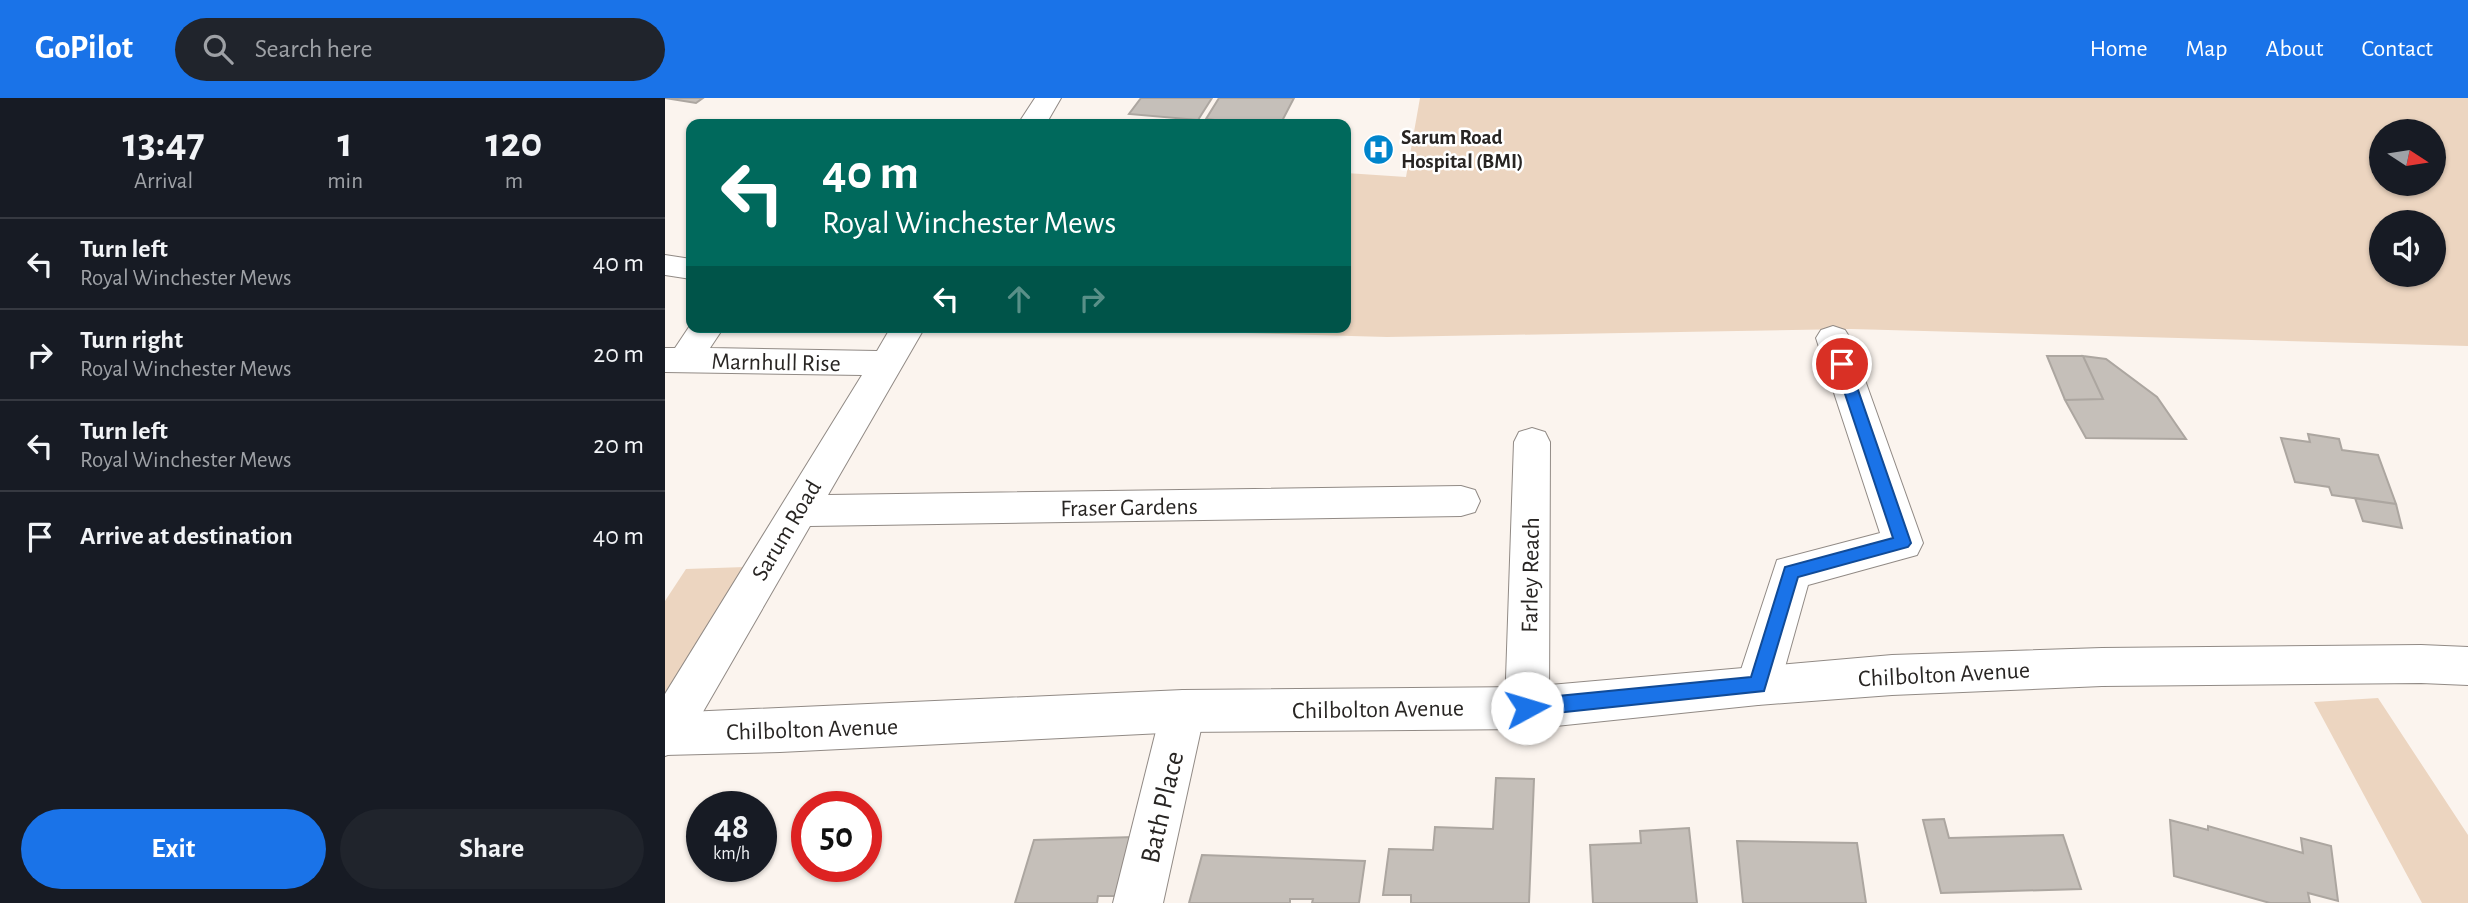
<!DOCTYPE html>
<html lang="en">
<head>
<meta charset="utf-8">
<style>
  body { margin:0; font-family:"Alegreya Sans",sans-serif; background:#20242c; color:#f1f3f6; height:100vh; display:flex; flex-direction:column; font-size:26px; white-space:nowrap }
  * { box-sizing:border-box; margin:0 }
  p { font-size:23px; color:#9ea1a6 }
  .icon { flex:none; width:38px; height:38px; fill:none; stroke:currentColor; stroke-width:2; stroke-linecap:round; stroke-linejoin:round }
  .map { position:relative; flex:1; overflow:hidden }
  .panel { display:flex; flex-direction:column; background:#171b24; width:665px }
  .panel>* { flex:none }
  .top-card { position:absolute; left:21px; top:21px; width:665px; height:214px; border-radius:14px; box-shadow:0 2px 5px #0004; background:#00695c; color:#fff; overflow:hidden }
  .needle { width:46px; rotate:102deg }
  .fabs { position:absolute; left:1704px; top:21px; display:grid; gap:14px }
  .fabs a { display:grid; place-items:center; width:77px; height:77px; border-radius:50%; background:#171b24; box-shadow:0 2px 5px #0004; font-size:35px }
  .speed { position:absolute; left:21px; top:693px; display:flex; gap:14px; font-size:35px; font-weight:700; text-align:center }
  .speed>* { display:grid; place-content:center; width:91px; height:91px; border-radius:50%; background:#171b24; box-shadow:0 2px 5px #0004; line-height:1 }
  .speed small { font-size:18px; font-weight:400 }
  .speed .limit { border:10px solid #d22; background:#fff; color:#111 }
  .pin { position:absolute; display:grid; place-items:center; width:60px; height:60px; color:#fff; margin:-30px; border:4px solid #fff; border-radius:50%; box-shadow:0 2px 7px #0007 }
  .me { position:absolute; width:77px; margin:-38px; rotate:84deg; stroke-linejoin:round; filter:drop-shadow(0 0 5px #0008) }
  .turn { display:flex; align-items:center; gap:24px; height:147px; padding:0 21px; font-size:32px }
  .turn .icon { width:91px; height:91px; stroke-width:2.5 }
  .turn b { display:block; font-size:49px; line-height:60px }
  .lanes { display:flex; align-items:center; height:66px; padding:0 21px; background:#0003; justify-content:center; gap:35px; direction:ltr }
  .lanes .off { opacity:.35 }
  .eta { display:flex; justify-content:space-evenly; align-items:center; height:119px; text-align:center }
  .eta b { font-size:42px; font-weight:600; line-height:49px }
  .action { display:flex; gap:14px; margin-top:auto; padding:14px 21px }
  .action a { flex:1; height:80px; border-radius:42px; background:#1a73e8; color:#fff; font-size:28px; font-weight:600; line-height:80px; text-align:center }
  .action a+a { background:#20242c; color:#f1f3f6 }
  ul { padding:0; list-style:none }
  li { display:flex; align-items:center; gap:21px; height:91px; padding:0 21px; border-top:2px solid #363941 }
  li div { flex:1 }
  li b { display:block; font-size:26px }
  li em { font-style:normal }
  header { display:flex; align-items:center; gap:42px; box-sizing:border-box; height:98px; padding:0 35px; background:#1a73e8; color:#fff }
  header strong { font-size:33px }
  nav { display:flex; gap:38px; margin-inline-start:auto; font-size:24px }
  .search { width:490px; height:63px; background:#20242c; display:flex; align-items:center; gap:18px; box-sizing:border-box; padding:0 24px; border-radius:38px; color:#9ea1a6; font-size:26px }
  main { display:flex; flex:1; min-height:0 }
  .map>svg:first-child { display:block }
  .green { fill:#ecd5c0; fill-rule:evenodd }
  .building { fill:#c5bfb9; stroke:#aca6a0; stroke-width:2 }
  .lines { fill:none; stroke-linecap:round; stroke-linejoin:round }
  .minor-casing { stroke:#918a85; stroke-width:2 }
  .major-casing { stroke:#918a85; stroke-width:2 }
  .minor { fill:#fff; fill-rule:evenodd }
  .major { fill:#fff; fill-rule:evenodd }
  .route { fill:#1a73e8; stroke:#114b97; stroke-width:2 }
  .labels { text-anchor:middle; stroke-width:5; stroke-linejoin:round; paint-order:stroke }
  .far-poi-label { font-size:21px; font-weight:bold; fill:#282523; stroke:#fff; text-anchor:start }
  .street-label { font-size:24px; fill:#282523; stroke:#fff }
  .near-street-label { font-size:28px; fill:#282523; stroke:#fff }
</style>
</head>
<body>
<header>
<strong>GoPilot</strong>
<div class="search"><svg class="icon" aria-label="search" viewBox="0 0 24 24"><circle cx="10" cy="10" r="6"/><path d="M15 15l6 6"/></svg>Search here</div>
<nav><a>Home</a><a>Map</a><a>About</a><a>Contact</a></nav>
</header>
<main>
<section class="panel">
<div class="eta">
<div><b>13:47</b><p>Arrival</p></div>
<div><b>1</b><p>min</p></div>
<div><b>120</b><p>m</p></div>
</div>
<ul>
<li><svg class="icon" aria-label="left" viewBox="0 0 24 24"><path d="M17 20v-9H6M10 6l-5 5 5 5"/></svg><div><b>Turn left</b><p>Royal Winchester Mews</p></div><em>40 m</em></li>
<li><svg class="icon" aria-label="right" viewBox="0 0 24 24"><path d="M7 20v-9h11M14 6l5 5-5 5"/></svg><div><b>Turn right</b><p>Royal Winchester Mews</p></div><em>20 m</em></li>
<li><svg class="icon" aria-label="left" viewBox="0 0 24 24"><path d="M17 20v-9H6M10 6l-5 5 5 5"/></svg><div><b>Turn left</b><p>Royal Winchester Mews</p></div><em>20 m</em></li>
<li><svg class="icon" aria-label="arrive" viewBox="0 0 24 24"><path d="M6 21V4h12l-3 4 3 4H6"/></svg><div><b>Arrive at destination</b></div><em>40 m</em></li>
</ul>
<div class="action"><a>Exit</a><a>Share</a></div>
</section>
<div class="map">
<svg width="1803" height="805" viewBox="0 0 1803 805">
  <rect width="100%" height="100%" fill="#fbf4ee"/>
  <!-- green -->
  <path class="green" d="M 755,0 L 1803,0 L 1803,248 L 1186,231 L 722,239 L 368,229 L 681,229 L 681,75 L 741,79 ZM 1717,33 L 1769,33 L 1769,86 L 1717,86 ZM 1717,124 L 1769,124 L 1769,177 L 1717,177 Z
    M 80,469 L 0,600 L 0,503 L 21,471 Z
    M 1713,600 L 1803,737 L 1803,805 L 1757,805 L 1649,604 Z"/>
  <!-- building -->
  <path class="building" d="M 0,0 L 38,0 L 31,5 Z
    M 476,0 L 547,0 L 533,22 L 464,16 Z
    M 554,0 L 629,0 L 617,23 L 636,24 L 567,26 L 568,24 L 541,21 Z
    M 1382,258 L 1418,258 L 1438,301 L 1400,302 Z
    M 1418,258 L 1441,261 L 1492,299 L 1521,341 L 1421,340 L 1400,302 L 1438,301 Z
    M 1643,336 L 1674,341 L 1677,352 L 1713,357 L 1731,406 L 1667,397 L 1664,389 L 1630,384 L 1616,340 L 1645,344 Z
    M 1690,400 L 1731,406 L 1737,430 L 1698,423 Z
    M 831,680 L 869,681 L 864,805 L 746,805 L 746,797 L 718,797 L 724,751 L 768,752 L 770,729 L 828,731 Z
    M 1279,721 L 1284,740 L 1398,737 L 1416,791 L 1276,795 L 1258,722 Z
    M 1505,722 L 1543,732 L 1543,728 L 1638,755 L 1636,740 L 1666,748 L 1673,803 L 1643,795 L 1645,805 L 1605,805 L 1509,778 Z
    M 1024,730 L 1032,805 L 928,805 L 925,747 L 976,745 L 975,733 Z
    M 468,739 L 455,798 L 433,798 L 432,805 L 350,805 L 369,742 Z
    M 1072,743 L 1192,745 L 1201,805 L 1078,805 Z
    M 537,757 L 700,763 L 694,805 L 647,805 L 648,801 L 625,801 L 625,805 L 524,805 Z"/>
  <g class="lines">
    <defs>
      <path id="minor" d="M 370,0 L 396,0 L 381,26 L 353,26 Z
        M 0,157 L 26,161 L 26,181 L 0,177 Z
        M 26,226 L 26,229 L 59,229 L 45,250 L 212,253 L 226,229 L 260,229 L 163,397 L 796,388 L 810,392 L 815,403 L 810,414 L 796,418 L 145,428 L 16,652 L 0,658 L 0,596 L 197,277 L 0,274 L 0,250 L 10,250 Z
        M 1168,228 L 1180,232 L 1185,240 L 1258,445 L 1252,457 L 1143,487 L 1115,587 L 1108,601 L 1093,607 L 1078,601 L 1071,587 L 1112,462 L 1215,435 L 1151,240 L 1156,232 Z
        M 867,330 L 880,334 L 885,344 L 884,610 L 878,625 L 862,631 L 846,625 L 840,610 L 849,344 L 854,334 Z
        M 518,592 L 534,598 L 540,613 L 498,805 L 448,805 L 496,613 L 502,598 Z"/>
      <path id="major" d="M 1756,547 L 1803,549 L 1803,587 L 1756,585 L 1437,588 L 1227,597 L 1093,607 L 862,631 L 518,634 L 115,654 L 0,657 L 0,615 L 518,592 L 862,589 L 1227,557 L 1437,550 Z"/>
    </defs>
    <!-- minor casing -->
    <use href="#minor" class="minor-casing"/>
    <!-- major casing -->
    <use href="#major" class="major-casing"/>
    <!-- minor -->
    <use href="#minor" class="minor"/>
    <!-- major -->
    <use href="#major" class="major"/>
  </g>
  <!-- route -->
  <path class="route" d="M 1177,261 L 1184,266 L 1246,445 L 1243,449 L 1133,479 L 1099,593 L 862,618 L 855,616 L 853,610 L 855,604 L 862,601 L 1086,579 L 1120,469 L 1228,440 L 1170,266 Z"/>
  <!-- icons -->
  <defs>
    <symbol id="hospital-disc" viewBox="-11 -11 22 22"><circle r="9.5" fill="#0085cc" stroke="#fff"/><path d="M-5-5h3v3.5h4V-5h3V5h-3V1.5h-4V5h-3Z" fill="#fff"/></symbol>
  </defs>
  <g fill-rule="evenodd">
    <use href="#hospital-disc" x="696" y="34" width="35" height="35"/>
  </g>
  <g class="labels">
    <!-- far-poi labels -->
    <g class="far-poi-label">
      <text x="736" y="46">Sarum Road<tspan x="736" dy="24">Hospital (BMI)</tspan></text>
    </g>
    <!-- street labels -->
    <g class="street-label">
      <text transform="translate(111 264) rotate(1)" y="8">Marnhull Rise</text>
      <text transform="translate(464 409) rotate(-1)" y="8">Fraser Gardens</text>
      <text transform="translate(121 432) rotate(-59)" y="8">Sarum Road</text>
      <text transform="translate(865 477) rotate(-89)" y="8">Farley Reach</text>
      <text transform="translate(1279 576) rotate(-3)" y="8">Chilbolton Avenue</text>
      <text transform="translate(713 611) rotate(-1)" y="8">Chilbolton Avenue</text>
      <text transform="translate(147 631) rotate(-2)" y="8">Chilbolton Avenue</text>
    </g>
    <!-- near-street labels -->
    <g class="near-street-label">
      <text transform="translate(496 709) rotate(-77)" y="10">Bath Place</text>
    </g>
  </g>
</svg>
<div class="fabs">
<a><svg class="needle" viewBox="-14 -14 28 28"><path d="M0-13l5 13h-10z" fill="#e53935"/><path d="M0 13l5-13h-10z" fill="#9ea1a6"/></svg></a>
<a><svg class="icon" aria-label="sound" viewBox="0 0 24 24"><path d="M4 9h4l5-4v14l-5-4H4zM17 9q2 3 0 6"/></svg></a>
</div>
<div class="speed"><div>48<small>km/h</small></div><div class="limit">50</div></div>
<div class="pin" style="left:1177px;top:266px;background:#d93025"><svg class="icon" aria-label="arrive" viewBox="0 0 24 24"><path d="M6 21V4h12l-3 4 3 4H6"/></svg></div>
<svg class="me" style="left:862px;top:610px" viewBox="-20 -20 40 40"><circle r="19" fill="#fff"/><path d="M0-13L10 11 0 6-10 11z" fill="#1a73e8"/></svg>
<div class="top-card">
<div class="turn"><svg class="icon" aria-label="left" viewBox="0 0 24 24"><path d="M17 20v-9H6M10 6l-5 5 5 5"/></svg><div><b>40 m</b>Royal Winchester Mews</div></div>
<div class="lanes"><svg class="icon" aria-label="left" viewBox="0 0 24 24"><path d="M17 20v-9H6M10 6l-5 5 5 5"/></svg><svg class="icon off" aria-label="ahead" viewBox="0 0 24 24"><path d="M12 20V5M6 11l6-6 6 6"/></svg><svg class="icon off" aria-label="right" viewBox="0 0 24 24"><path d="M7 20v-9h11M14 6l5 5-5 5"/></svg></div>
</div>
</div>
</main>
</body>
</html>
